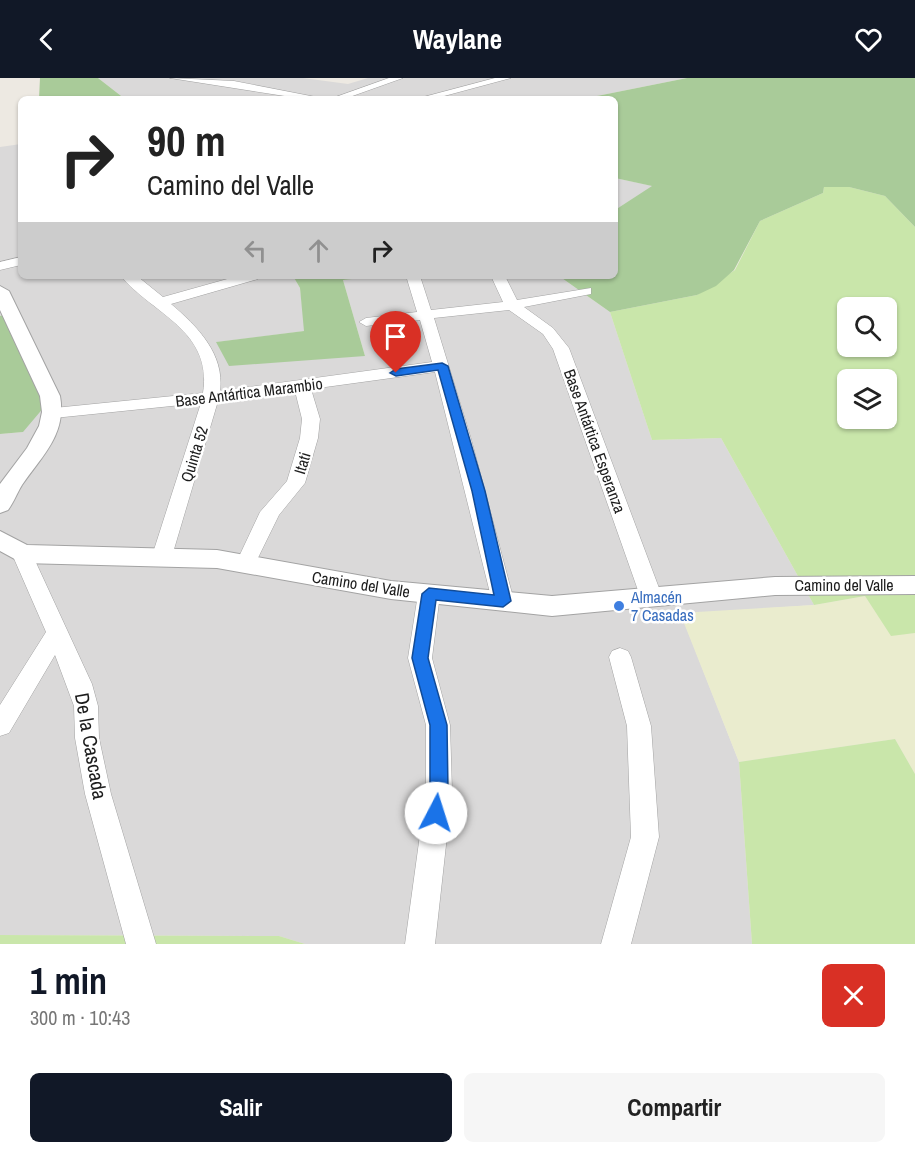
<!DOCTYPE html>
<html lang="es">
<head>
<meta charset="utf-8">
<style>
  body { margin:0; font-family:"Archivo Narrow",sans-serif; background:#f6f6f6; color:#222; height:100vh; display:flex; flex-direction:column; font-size:22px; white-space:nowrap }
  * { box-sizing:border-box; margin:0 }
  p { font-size:20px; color:#767676 }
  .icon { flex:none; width:33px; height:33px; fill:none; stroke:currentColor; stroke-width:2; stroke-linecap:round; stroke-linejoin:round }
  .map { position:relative; height:866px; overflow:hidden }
  .sheet { display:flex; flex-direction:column; background:#fff; flex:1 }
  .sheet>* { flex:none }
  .top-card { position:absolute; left:18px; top:18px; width:600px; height:183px; border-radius:9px; box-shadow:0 2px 4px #0004; background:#fff; color:#222; overflow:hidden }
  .buttons { position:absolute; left:837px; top:219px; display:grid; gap:12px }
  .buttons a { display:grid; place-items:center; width:60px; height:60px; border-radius:9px; background:#fff; box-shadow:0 2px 4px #0004; font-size:30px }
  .pin { position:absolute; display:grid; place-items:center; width:51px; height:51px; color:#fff; margin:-62px -26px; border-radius:50% 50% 50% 0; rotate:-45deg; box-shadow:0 0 6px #0007 }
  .pin .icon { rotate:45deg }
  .me { position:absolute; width:66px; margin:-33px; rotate:5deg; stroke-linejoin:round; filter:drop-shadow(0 0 4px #0008) }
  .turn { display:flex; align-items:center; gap:21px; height:126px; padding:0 30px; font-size:27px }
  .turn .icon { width:78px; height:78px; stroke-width:2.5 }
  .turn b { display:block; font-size:42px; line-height:51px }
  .lanes { display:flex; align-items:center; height:57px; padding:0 30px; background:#0003; justify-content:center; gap:30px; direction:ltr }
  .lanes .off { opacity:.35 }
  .round { display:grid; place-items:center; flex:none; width:63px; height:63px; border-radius:9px; background:#f6f6f6 }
  .overview { display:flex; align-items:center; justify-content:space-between; height:102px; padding:0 30px }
  h1 { font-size:36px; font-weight:700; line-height:45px; color:#111827 }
  .cta { display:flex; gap:12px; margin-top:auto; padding:12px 30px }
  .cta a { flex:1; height:69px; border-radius:9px; background:#111827; color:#fff; font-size:24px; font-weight:700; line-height:69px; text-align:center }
  .cta a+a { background:#f6f6f6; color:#222 }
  header { display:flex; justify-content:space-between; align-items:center; height:78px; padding:0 30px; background:#111827; color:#fff; font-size:27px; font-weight:700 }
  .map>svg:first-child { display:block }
  .residential { fill:#dad9d9 }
  .farmland { fill:#eaecce }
  .grass { fill:#c9e6aa; fill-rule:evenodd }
  .forest { fill:#a9cb99 }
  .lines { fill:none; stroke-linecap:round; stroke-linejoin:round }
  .minor-casing { stroke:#a3a3a3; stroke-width:1 }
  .tertiary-casing { stroke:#a3a3a3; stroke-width:2 }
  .minor { fill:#fff; fill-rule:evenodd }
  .tertiary { fill:#fff; fill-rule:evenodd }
  .route { fill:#1a73e8; stroke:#114b97; stroke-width:1.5 }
  .shop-dot { fill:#3f7fe0; stroke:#fff; stroke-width:2 }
  .labels { text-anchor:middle; stroke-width:5; stroke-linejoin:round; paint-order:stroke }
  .street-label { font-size:16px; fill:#1c1c1c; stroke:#fff }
  .shop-label { font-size:16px; fill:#366cbe; stroke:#fff; text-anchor:start }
  .near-street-label { font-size:20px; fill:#1c1c1c; stroke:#fff }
</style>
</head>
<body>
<header><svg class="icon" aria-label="back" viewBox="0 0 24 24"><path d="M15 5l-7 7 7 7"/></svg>Waylane<svg class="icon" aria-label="heart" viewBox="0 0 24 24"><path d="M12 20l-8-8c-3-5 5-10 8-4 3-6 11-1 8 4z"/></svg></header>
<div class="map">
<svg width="915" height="866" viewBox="0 0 915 866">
  <rect width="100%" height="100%" fill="#ede9e2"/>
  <!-- residential -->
  <path class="residential" d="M 98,0 L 303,0 L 348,6 L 368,0 L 687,0 L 582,21 L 125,21 Z
    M 21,66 L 21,198 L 293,198 L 300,210 L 305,253 L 217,264 L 365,278 L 343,202 L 379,198 L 559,198 L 610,234 L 652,362 L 721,360 L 814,527 L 681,536 L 739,684 L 752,866 L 305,866 L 279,858 L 0,857 L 0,356 L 23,354 L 15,235 L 0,238 L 0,69 Z
    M 615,100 L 653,108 L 615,132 Z"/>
  <!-- farmland -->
  <path class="farmland" d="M 865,518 L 891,557 L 915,555 L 915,696 L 895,661 L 739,684 L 680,535 L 814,527 Z"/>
  <!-- grass -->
  <path class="grass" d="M 824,109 L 849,109 L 885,118 L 915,149 L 915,555 L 891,558 L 865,518 L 814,527 L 721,360 L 652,362 L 610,234 L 697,217 L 735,192 L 760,143 L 823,115 ZM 848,230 L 886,230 L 886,268 L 848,268 ZM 848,302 L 886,302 L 886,340 L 848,340 Z
    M 895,661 L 915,696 L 915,866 L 752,866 L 739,684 Z
    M 0,857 L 279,858 L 305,866 L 0,866 Z"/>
  <!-- forest -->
  <path class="forest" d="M 40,0 L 98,0 L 125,21 L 39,21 Z
    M 687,0 L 915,0 L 915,149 L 885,118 L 849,109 L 824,109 L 823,115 L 760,143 L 734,192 L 716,208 L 697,217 L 610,234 L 559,198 L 615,198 L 615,132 L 652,108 L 615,100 L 615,21 L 582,21 Z
    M 293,198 L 379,198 L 343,202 L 365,278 L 229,288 L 216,264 L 304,253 L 300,210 Z
    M 3,237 L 45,328 L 23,354 L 0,356 L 0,238 Z"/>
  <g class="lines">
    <defs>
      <path id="minor" d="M 170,0 L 234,3 L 326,21 L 304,21 Z
        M 389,0 L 403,0 L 344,21 L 330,21 Z
        M 495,0 L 511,0 L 433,21 L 416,21 Z
        M 21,179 L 21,187 L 0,192 L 0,184 Z
        M 121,198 L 137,198 L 163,219 L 238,198 L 260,198 L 258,201 L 171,226 C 197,248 225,276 220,313 L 432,284 L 420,242 L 366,248 L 359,244 L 366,240 L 417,234 L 407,201 L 409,198 L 419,198 L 421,201 L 431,232 L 503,224 L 491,198 L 505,198 L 517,222 L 591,210 L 591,216 L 524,229 L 553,250 L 569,270 L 662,518 L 659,524 L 651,526 L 643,524 L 640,518 L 553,271 L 543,256 L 509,232 L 434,240 L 471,361 L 514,523 L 511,529 L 503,531 L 495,529 L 492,523 L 435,294 L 311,311 L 320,341 L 318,360 L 305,405 L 279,437 L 253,490 L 246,492 L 239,490 L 236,485 L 260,434 L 287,403 L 300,360 L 302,341 L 295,313 L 218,323 L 172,478 L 169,483 L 155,483 L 152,478 L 201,325 L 54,340 L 45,335 L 54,330 L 203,315 C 213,252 152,236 121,198 Z
        M 22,469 L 29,471 L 32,476 L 92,606 L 98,628 L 99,660 L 111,716 L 156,866 L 126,866 L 85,716 L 75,660 L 74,628 L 55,577 L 9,655 L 0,658 L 0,627 L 46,554 L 12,476 L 15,471 Z
        M 429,508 L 437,511 L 440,516 L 432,580 L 450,647 L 452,713 L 435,866 L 405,866 L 426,713 L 426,647 L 408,580 L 418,516 L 421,511 Z
        M 620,570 L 628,573 L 631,579 L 651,648 L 659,759 L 631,866 L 601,866 L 631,759 L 627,648 L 609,579 L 612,573 Z"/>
      <path id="tertiary" d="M 0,208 L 9,213 L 60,318 C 67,356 42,378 22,407 C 17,415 14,424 8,432 L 0,435 L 0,406 L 27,370 L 39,348 L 42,334 L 40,318 L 0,232 Z
        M 0,453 L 27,467 L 217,472 L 391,503 L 552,518 L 775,499 L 915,498 L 915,516 L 775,517 L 552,538 L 391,521 L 217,490 L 22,485 L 0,473 Z"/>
    </defs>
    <!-- minor casing -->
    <use href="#minor" class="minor-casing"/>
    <!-- tertiary casing -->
    <use href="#tertiary" class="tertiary-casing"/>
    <!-- minor -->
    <use href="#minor" class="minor"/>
    <!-- tertiary -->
    <use href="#tertiary" class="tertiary"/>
  </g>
  <!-- route -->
  <path class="route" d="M 442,285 L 448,288 L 485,413 L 511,523 L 503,529 L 436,522 L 428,580 L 447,647 L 448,713 L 443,740 L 436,743 L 429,740 L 427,735 L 430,713 L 430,647 L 412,580 L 422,516 L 429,510 L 494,517 L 472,413 L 438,292 L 396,298 L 390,295 L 396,291 Z"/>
  <!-- markers -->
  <circle class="shop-dot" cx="619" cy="528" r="6"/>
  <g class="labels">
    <!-- street labels -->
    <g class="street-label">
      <text transform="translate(249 314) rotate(-7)" y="6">Base Antártica Marambio</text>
      <text transform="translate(595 363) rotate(70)" y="6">Base Antártica Esperanza</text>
      <text transform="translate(194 376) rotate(-73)" y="6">Quinta 52</text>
      <text transform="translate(302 385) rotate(-73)" y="6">Itati</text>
      <text transform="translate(361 506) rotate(9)" y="6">Camino del Valle</text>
      <text x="844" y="513">Camino del Valle</text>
    </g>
    <!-- shop labels -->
    <g class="shop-label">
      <text x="631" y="525">Almacén<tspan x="631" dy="18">7 Casadas</tspan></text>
    </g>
    <!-- near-street labels -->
    <g class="near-street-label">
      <text transform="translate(91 668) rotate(80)" y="7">De la Cascada</text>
    </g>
  </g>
</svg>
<div class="buttons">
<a><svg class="icon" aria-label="search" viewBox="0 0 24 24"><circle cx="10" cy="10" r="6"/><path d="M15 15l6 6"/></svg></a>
<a><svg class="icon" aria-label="layers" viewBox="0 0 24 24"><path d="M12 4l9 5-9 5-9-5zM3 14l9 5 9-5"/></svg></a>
</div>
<div class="pin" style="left:396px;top:295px;background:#d93025"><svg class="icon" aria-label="arrive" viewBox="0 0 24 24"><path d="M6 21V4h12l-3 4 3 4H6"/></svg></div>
<svg class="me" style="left:436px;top:735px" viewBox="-20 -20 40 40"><circle r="19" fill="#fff"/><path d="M0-13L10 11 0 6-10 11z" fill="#1a73e8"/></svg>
<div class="top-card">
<div class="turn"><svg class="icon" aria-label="right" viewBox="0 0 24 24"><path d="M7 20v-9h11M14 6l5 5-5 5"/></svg><div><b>90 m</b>Camino del Valle</div></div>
<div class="lanes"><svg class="icon off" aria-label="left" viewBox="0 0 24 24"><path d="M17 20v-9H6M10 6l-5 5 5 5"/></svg><svg class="icon off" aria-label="ahead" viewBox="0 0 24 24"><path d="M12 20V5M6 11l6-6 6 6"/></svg><svg class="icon" aria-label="right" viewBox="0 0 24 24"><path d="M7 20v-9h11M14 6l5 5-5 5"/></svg></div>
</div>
</div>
<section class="sheet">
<div class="overview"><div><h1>1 min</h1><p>300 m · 10:43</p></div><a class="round" style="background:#d93025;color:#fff"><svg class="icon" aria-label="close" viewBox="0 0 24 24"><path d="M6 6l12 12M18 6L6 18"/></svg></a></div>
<div class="cta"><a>Salir</a><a>Compartir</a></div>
</section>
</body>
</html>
